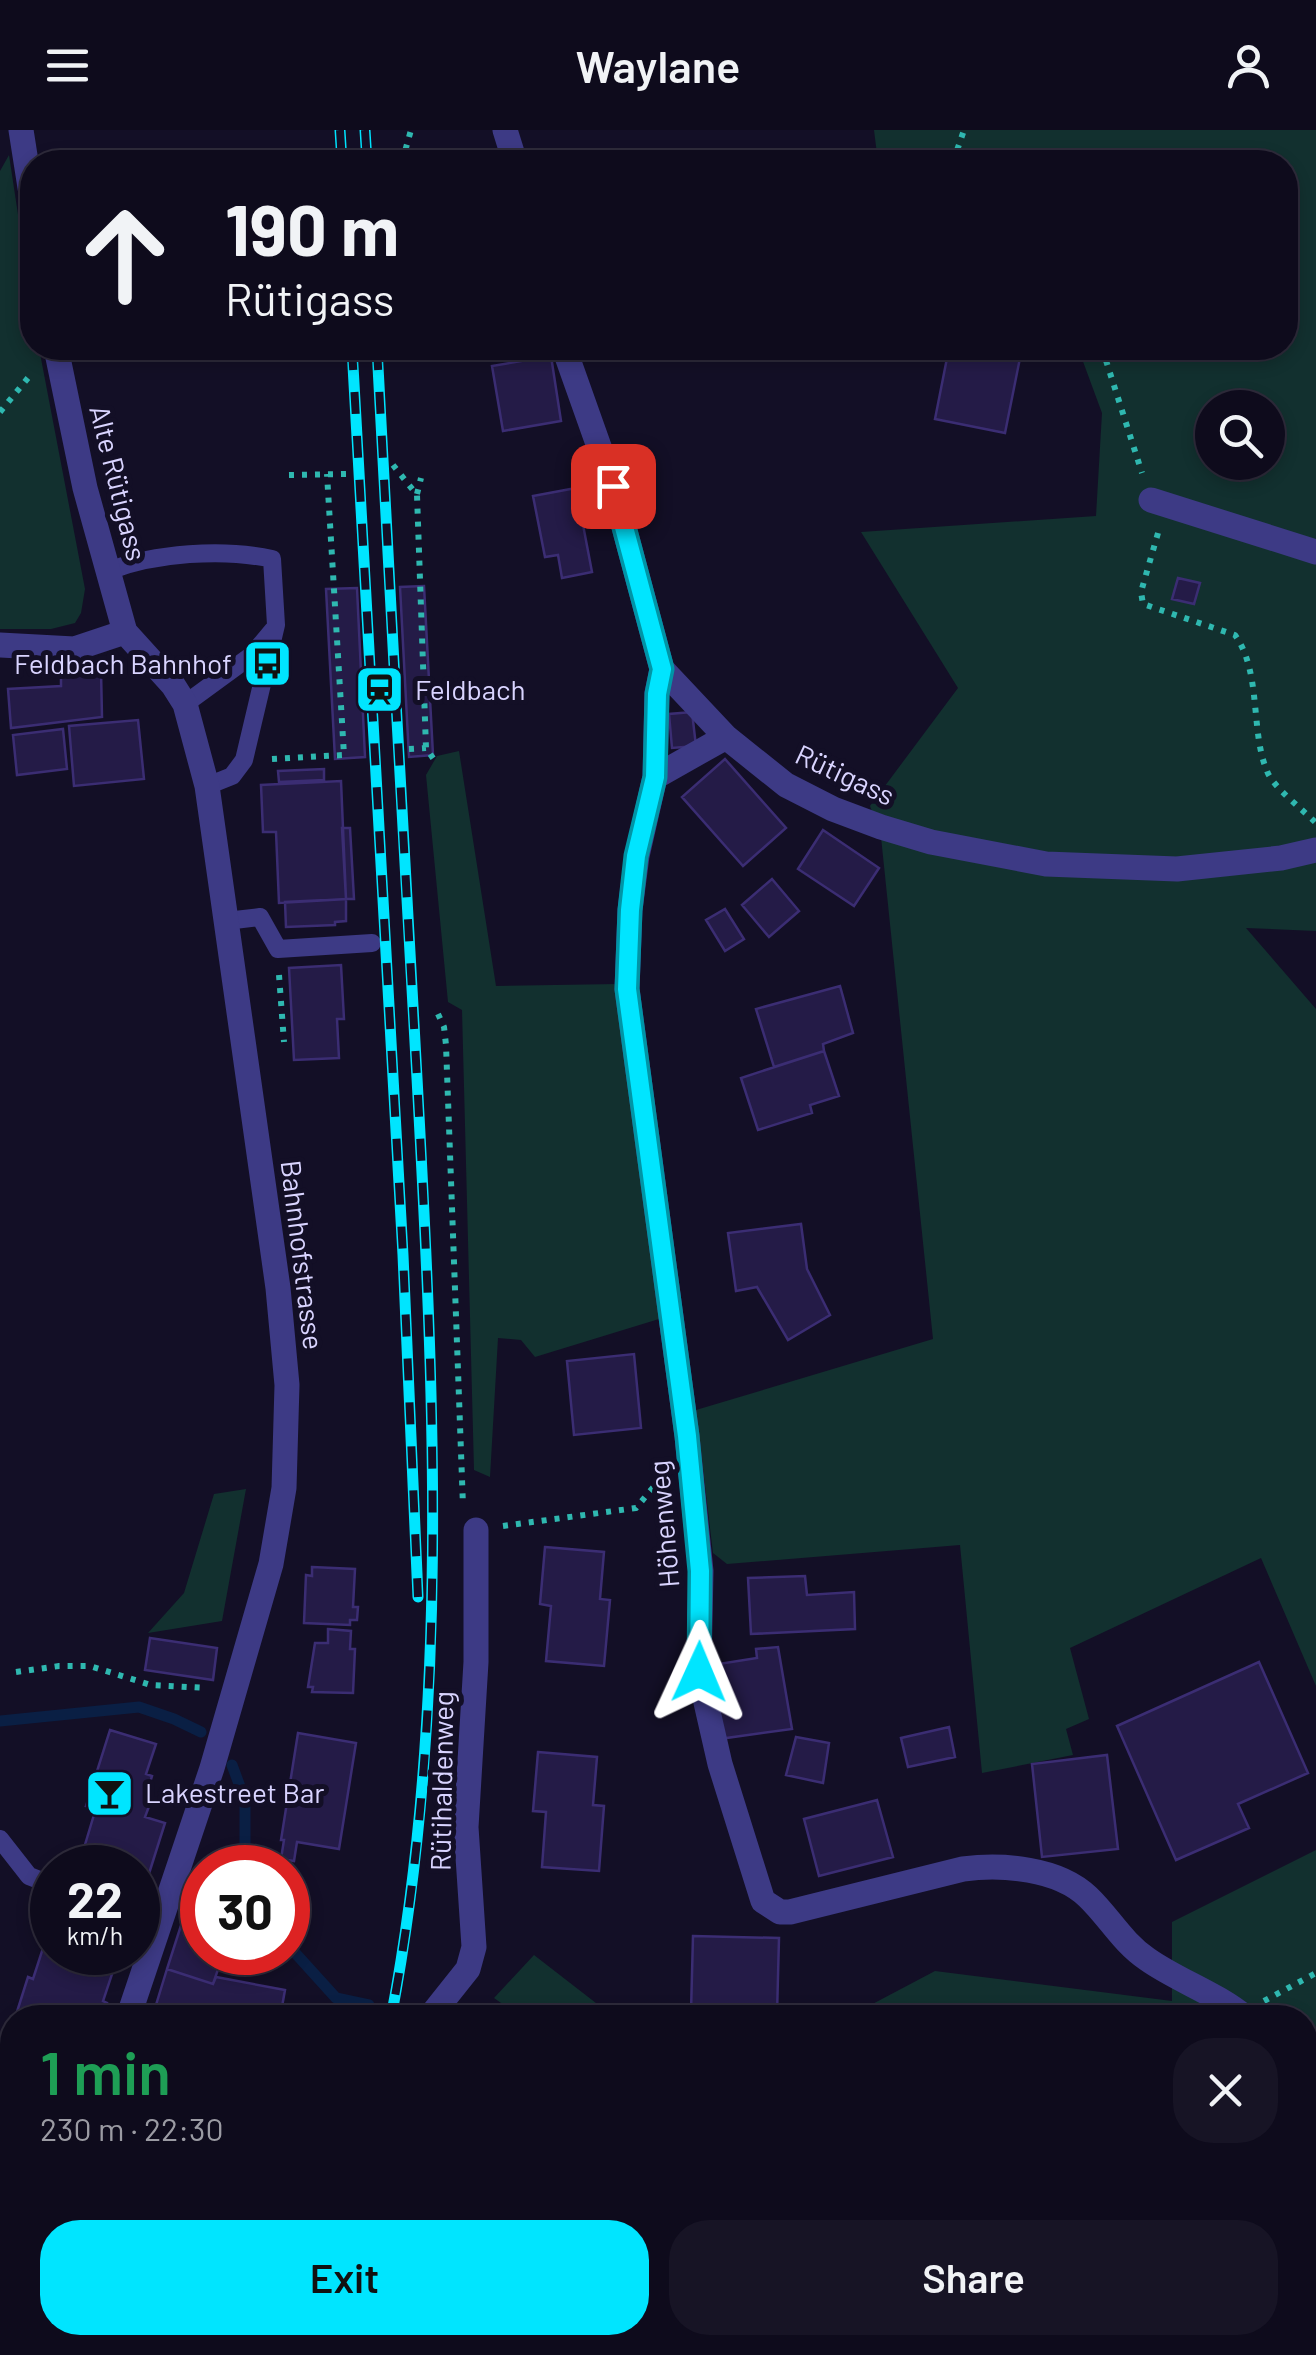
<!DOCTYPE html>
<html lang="en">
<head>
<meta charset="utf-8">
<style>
  body { margin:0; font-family:Barlow,sans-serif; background:#171425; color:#f1f3f6; height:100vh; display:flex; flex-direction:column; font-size:38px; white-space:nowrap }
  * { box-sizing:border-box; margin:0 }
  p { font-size:32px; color:#9b9ba3 }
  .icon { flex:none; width:55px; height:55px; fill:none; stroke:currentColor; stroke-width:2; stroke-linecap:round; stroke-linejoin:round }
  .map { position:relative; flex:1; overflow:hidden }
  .sheet { position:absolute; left:0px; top:1875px; width:1318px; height:350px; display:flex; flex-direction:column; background:#0e0b1c; border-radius:40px 40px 0 0; box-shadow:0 5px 15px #0003,0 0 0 2px #2e2b3b }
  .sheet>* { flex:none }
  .hud { position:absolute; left:20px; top:20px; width:1278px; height:210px; border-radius:40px; box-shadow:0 5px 15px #0003,0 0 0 2px #2e2b3b; background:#0e0b1c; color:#f1f3f6; overflow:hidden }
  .fabs { position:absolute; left:1195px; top:260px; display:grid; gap:20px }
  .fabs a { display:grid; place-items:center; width:90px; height:90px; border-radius:50%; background:#0e0b1c; box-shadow:0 5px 15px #0003,0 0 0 2px #2e2b3b; font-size:50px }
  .speed { position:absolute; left:30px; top:1715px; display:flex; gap:20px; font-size:50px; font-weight:700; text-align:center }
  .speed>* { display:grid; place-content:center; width:130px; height:130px; border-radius:50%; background:#0e0b1c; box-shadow:0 5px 15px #0003,0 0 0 2px #2e2b3b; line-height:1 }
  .speed small { font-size:25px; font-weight:400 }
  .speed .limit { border:15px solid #d22; background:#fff; color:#111 }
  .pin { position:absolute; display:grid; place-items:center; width:85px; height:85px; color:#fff; margin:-42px; border-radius:20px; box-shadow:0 5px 15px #0006 }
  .me { position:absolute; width:110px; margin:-55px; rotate:1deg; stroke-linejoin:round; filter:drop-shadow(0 0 8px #0008) }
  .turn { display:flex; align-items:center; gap:35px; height:210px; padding:0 40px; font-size:45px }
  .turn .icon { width:130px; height:130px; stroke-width:2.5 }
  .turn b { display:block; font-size:70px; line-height:85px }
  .round { display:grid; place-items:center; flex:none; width:105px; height:105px; border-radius:40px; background:#171425 }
  .overview { display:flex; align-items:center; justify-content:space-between; height:170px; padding:0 40px }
  h1 { font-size:60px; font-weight:600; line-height:75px; color:#1e9e55 }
  .button { display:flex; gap:20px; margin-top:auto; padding:20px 40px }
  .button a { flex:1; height:115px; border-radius:40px; background:#00e5ff; color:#111; font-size:40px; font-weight:600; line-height:115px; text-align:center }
  .button a+a { background:#171425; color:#f1f3f6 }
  header { display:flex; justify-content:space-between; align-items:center; height:130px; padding:0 40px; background:#0e0b1c; font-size:45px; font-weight:600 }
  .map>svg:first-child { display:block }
  .green { fill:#12302f; fill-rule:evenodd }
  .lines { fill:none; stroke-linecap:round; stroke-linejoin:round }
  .stream { stroke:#0a1f44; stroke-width:11 }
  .building { fill:#241b47; stroke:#3b2d73; stroke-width:2.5 }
  .path { stroke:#2fb8b0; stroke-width:6; stroke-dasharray:5 8; stroke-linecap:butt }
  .service { stroke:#3d3a85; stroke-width:18 }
  .minor { stroke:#3d3a85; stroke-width:25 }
  .secondary { stroke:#6f6bff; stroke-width:25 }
  .primary { stroke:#c25bff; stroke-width:25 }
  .rail-casing { stroke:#00e5ff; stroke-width:11 }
  .rail { stroke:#130f26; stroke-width:8; stroke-dasharray:22; stroke-linecap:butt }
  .route-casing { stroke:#0095a6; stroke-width:25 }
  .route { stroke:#00e5ff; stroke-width:18 }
  .labels { text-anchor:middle; stroke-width:10; stroke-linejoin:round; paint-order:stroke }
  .street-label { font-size:28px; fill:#d9d4ff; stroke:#130f26 }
  .poi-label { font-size:28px; fill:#d9d4ff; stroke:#130f26; text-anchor:start }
</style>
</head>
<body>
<header><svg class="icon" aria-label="menu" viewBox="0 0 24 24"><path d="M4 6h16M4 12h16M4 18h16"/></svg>Waylane<svg class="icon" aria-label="person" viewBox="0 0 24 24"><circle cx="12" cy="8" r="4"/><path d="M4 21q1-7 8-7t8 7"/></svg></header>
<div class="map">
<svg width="1316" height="2225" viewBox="0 0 1316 2225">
  <rect width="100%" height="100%" fill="#130f26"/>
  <!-- green -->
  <path class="green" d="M 874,0 L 1316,0 L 1316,801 L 1246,798 L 1316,879 L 1316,1556 L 1261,1428 L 1070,1518 L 1089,1589 L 1066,1599 L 1073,1625 L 982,1643 L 960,1415 L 727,1434 L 713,1423 L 696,1280 L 933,1209 L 881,707 L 870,676 L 958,558 L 861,402 L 1096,386 L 1102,283 L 1078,218 L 1285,218 L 1285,32 L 878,32 ZM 1212,278 L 1268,278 L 1268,332 L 1212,332 Z
    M 9,25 L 32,177 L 32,218 L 39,218 L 85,459 L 81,483 L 75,493 L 51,499 L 0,499 L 0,41 Z
    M 459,621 L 496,856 L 618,854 L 659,1189 L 535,1227 L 521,1210 L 498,1208 L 490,1347 L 474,1340 L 462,880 L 448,872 L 426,645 L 437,626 Z
    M 246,1359 L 222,1491 L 148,1503 L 184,1463 L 214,1364 Z
    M 1316,1720 L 1316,2062 L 1305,2056 L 1305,1888 L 846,1888 L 935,1841 L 1172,1871 L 1172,1792 Z
    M 534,1825 L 614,1887 L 521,1887 L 494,1868 Z
    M 749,2213 L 1088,2212 L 1109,2217 L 1110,2225 L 725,2225 Z"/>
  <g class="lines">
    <!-- stream -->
    <path class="stream" d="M 0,1591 L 139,1577 L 174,1589 L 201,1602
      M 232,1635 L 245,1670 L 245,1717 L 250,1738
      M 288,1815 L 336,1868 L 369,1875
      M 1122,2212 L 1129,2225"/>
  </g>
  <!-- building -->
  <path class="building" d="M 949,218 L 1022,218 L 1005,303 L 935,289 Z
    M 551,226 L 561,291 L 503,301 L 492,236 Z
    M 576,358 L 592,442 L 562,448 L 558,425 L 545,427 L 533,366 Z
    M 1178,448 L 1200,453 L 1194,474 L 1172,469 Z
    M 424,456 L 433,625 L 409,627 L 400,457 Z
    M 357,458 L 365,627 L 335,629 L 326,459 Z
    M 61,537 L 101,541 L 102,587 L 11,598 L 8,559 L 61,556 Z
    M 692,582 L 696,616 L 672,618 L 669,584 Z
    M 138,590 L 144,649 L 74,656 L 69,596 Z
    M 63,599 L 67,639 L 17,645 L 13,605 Z
    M 725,629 L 786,698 L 743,736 L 682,667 Z
    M 324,639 L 324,650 L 279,652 L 278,641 Z
    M 341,651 L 346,769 L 279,773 L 276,702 L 263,702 L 261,655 Z
    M 342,698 L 350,698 L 354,769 L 346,769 Z
    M 823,700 L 879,738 L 854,776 L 798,739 Z
    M 772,749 L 799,781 L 769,807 L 742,775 Z
    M 346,769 L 346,791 L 335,792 L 335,795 L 286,797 L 285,772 Z
    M 725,779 L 744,809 L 725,821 L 706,790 Z
    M 341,835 L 344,889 L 337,889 L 339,928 L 294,930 L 289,838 Z
    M 840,856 L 853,903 L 823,914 L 824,921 L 774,937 L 756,879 Z
    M 824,921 L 839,966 L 810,975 L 812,983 L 758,1000 L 741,948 Z
    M 801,1094 L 807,1139 L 830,1185 L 788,1210 L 757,1157 L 736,1161 L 728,1103 Z
    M 634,1224 L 641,1298 L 574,1305 L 567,1231 Z
    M 545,1417 L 604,1422 L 600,1469 L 610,1470 L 604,1536 L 546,1531 L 551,1476 L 540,1474 Z
    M 312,1437 L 355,1439 L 353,1477 L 358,1477 L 357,1490 L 350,1490 L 350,1495 L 304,1493 L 306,1445 L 312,1446 Z
    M 805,1446 L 807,1465 L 854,1462 L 855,1499 L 751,1504 L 748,1448 Z
    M 328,1499 L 351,1501 L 350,1519 L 355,1519 L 353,1563 L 312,1562 L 313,1557 L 308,1557 L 315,1513 L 328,1513 Z
    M 150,1508 L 217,1518 L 213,1550 L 145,1540 Z
    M 778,1517 L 792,1599 L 719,1609 L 706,1536 L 757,1528 L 756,1519 Z
    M 1259,1532 L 1308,1643 L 1238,1674 L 1249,1698 L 1176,1730 L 1117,1596 Z
    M 949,1597 L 955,1627 L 908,1637 L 901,1608 Z
    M 110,1600 L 156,1614 L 146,1644 L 152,1646 L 145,1669 L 151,1671 L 145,1687 L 165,1693 L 140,1772 L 138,1738 L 78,1738 L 96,1678 L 86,1676 Z
    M 298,1603 L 356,1613 L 339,1719 L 297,1712 L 294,1731 L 281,1729 L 284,1710 L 281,1710 Z
    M 796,1607 L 829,1613 L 823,1653 L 786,1645 Z
    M 538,1622 L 597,1627 L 593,1675 L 604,1676 L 599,1741 L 542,1737 L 546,1682 L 533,1681 Z
    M 1107,1625 L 1118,1719 L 1042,1727 L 1032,1634 Z
    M 877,1670 L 893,1727 L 819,1746 L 804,1689 Z
    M 194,1755 L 202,1757 L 202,1822 L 224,1822 L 213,1854 L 167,1839 Z
    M 52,1772 L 52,1822 L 124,1822 L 120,1833 L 116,1832 L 103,1871 L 107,1873 L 103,1888 L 15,1888 L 28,1847 L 33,1849 L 46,1809 L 41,1808 Z
    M 693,1806 L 779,1808 L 777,1885 L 691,1882 Z
    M 167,1839 L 213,1854 L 216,1847 L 285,1860 L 280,1888 L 152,1888 Z
    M 1305,2087 L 1316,2089 L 1316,2141 L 1305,2139 Z
    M 140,2212 L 196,2212 L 191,2225 L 136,2225 Z
    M 215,2212 L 249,2212 L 245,2225 L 214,2216 Z
    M 669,2212 L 667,2222 L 662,2221 L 661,2225 L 596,2225 L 541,2213 Z"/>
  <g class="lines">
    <!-- path -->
    <path class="path" d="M 402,32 L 411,0
      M 953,32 L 964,0
      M 1102,218 L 1142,343
      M 0,282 L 32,243
      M 393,335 L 417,365 L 426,618 L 435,631
      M 289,345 L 346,344
      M 417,364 L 421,348
      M 1158,403 L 1141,462 L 1143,474 L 1235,505 C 1262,543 1250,601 1267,641 C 1272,656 1303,680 1315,692
      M 409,619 L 426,618
      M 272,629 L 344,625 L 327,344
      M 279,845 L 284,912
      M 438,884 L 444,897 L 446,915 L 463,1376
      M 503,1396 L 636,1378 L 661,1348
      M 16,1542 L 59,1536 L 90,1536 L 151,1555 L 207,1558
      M 1264,1871 L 1316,1843
      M 1064,1888 L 1081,1888
      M 1178,2212 L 1186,2225"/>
    <!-- service -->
    <path class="service" d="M 108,441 C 155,423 223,418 272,429 L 276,495 L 244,630 L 232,646 L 207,656
      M 185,574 L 252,525 L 273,500
      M 226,791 L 260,787 L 278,819 L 372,813
      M 0,1709 L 29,1746 L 52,1755
      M 138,1782 L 160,1789"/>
    <!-- minor -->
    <path class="minor" d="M 21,0 L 32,70
      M 505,0 L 515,32
      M 56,218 L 85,358 L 125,502 L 173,555 L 185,574 L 207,656 L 278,1158 L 287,1255 L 284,1358 L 271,1434 L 212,1638 L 128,1888
      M 564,218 L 613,356 L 662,539 L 726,607 L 786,655 L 833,679 L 881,697 L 931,712 L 1046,734 L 1177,739 L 1281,728 L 1316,720
      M 1151,370 L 1316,422
      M 0,515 L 74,519 L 125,502
      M 662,539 L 657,563 L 655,647 L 637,726 L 630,780 L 627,859 L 687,1306 L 701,1441 L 699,1542 L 720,1634 L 763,1771 L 780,1782 L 790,1782 L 963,1739 C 1002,1734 1058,1738 1088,1767 C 1109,1787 1122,1812 1147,1829 C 1178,1851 1216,1863 1246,1888
      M 655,647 L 726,607
      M 429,1888 L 468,1839 L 474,1817 L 466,1697 L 476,1532 L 476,1400
      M 1305,2009 L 1316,2024
      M 344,2225 L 378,2217 L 413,2225"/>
    <!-- secondary -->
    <path class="secondary" d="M 1305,2190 L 1316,2191"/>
    <!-- primary -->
    <path class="primary" d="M 0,1985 L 12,2011
      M 0,2124 L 12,2122
      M 13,2225 L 14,2212"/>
    <defs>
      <path id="rail" d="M 340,0 L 342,32
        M 365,0 L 367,32
        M 352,218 L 403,1125 L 418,1467
        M 377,218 C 390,461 403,705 417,948 C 434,1261 450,1578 391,1888
        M 284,2225 L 289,2212"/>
    </defs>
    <!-- rail casing -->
    <use href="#rail" class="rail-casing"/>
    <!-- rail -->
    <use href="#rail" class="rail"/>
  </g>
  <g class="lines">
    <defs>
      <path id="route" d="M 613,356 L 662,539 L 657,564 L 655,647 L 636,726 L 630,780 L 627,859 L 687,1306 L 700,1441 L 699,1542"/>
    </defs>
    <!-- route casing -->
    <use href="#route" class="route-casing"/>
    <!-- route -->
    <use href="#route" class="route"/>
  </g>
  <!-- icons -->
  <defs>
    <symbol id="bus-square" viewBox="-11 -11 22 22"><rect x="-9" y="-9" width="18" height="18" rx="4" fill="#00e5ff" stroke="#130f26"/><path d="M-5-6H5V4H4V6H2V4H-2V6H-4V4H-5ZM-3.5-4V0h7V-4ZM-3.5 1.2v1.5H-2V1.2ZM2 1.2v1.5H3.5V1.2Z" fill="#111"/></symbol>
    <symbol id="station-square" viewBox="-11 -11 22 22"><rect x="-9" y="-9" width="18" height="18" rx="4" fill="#00e5ff" stroke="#130f26"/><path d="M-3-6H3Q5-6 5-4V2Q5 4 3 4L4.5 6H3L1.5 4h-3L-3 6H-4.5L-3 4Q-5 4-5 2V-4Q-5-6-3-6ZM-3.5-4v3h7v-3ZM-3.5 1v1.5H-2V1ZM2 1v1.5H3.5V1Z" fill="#111"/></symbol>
    <symbol id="bar-square" viewBox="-11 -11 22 22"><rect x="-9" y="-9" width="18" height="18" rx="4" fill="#00e5ff" stroke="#130f26"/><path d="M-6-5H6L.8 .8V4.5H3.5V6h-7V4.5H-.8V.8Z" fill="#111"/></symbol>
  </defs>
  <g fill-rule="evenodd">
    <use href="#bus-square" x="240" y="506" width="55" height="55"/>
    <use href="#station-square" x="352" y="532" width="55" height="55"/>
    <use href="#bar-square" x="82" y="1636" width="55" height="55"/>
  </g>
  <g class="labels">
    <!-- street labels -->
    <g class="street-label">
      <text transform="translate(118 353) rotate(76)" y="10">Alte Rütigass</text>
      <text transform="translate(845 645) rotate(25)" y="10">Rütigass</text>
      <text transform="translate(302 1125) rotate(83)" y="10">Bahnhofstrasse</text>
      <text transform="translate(664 1394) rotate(-95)" y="10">Höhenweg</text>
      <text transform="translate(442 1651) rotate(-89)" y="10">Rütihaldenweg</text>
    </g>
    <!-- poi labels -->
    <g class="poi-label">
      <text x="232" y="544" text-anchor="end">Feldbach Bahnhof</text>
      <text x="415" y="570">Feldbach</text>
      <text x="145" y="1673">Lakestreet Bar</text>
    </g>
  </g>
</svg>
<div class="fabs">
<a><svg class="icon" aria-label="search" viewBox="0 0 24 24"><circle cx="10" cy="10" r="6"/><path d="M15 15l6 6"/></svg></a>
</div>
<div class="speed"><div>22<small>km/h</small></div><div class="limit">30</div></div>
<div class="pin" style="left:613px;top:356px;background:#d93025"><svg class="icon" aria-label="arrive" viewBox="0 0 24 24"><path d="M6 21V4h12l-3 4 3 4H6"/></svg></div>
<svg class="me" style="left:699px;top:1542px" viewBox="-20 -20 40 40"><path d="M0-17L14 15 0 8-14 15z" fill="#00e5ff" stroke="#fff" stroke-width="4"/></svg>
<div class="hud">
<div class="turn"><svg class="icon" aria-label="ahead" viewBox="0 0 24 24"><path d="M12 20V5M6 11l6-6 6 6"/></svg><div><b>190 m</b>Rütigass</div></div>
</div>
<section class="sheet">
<div class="overview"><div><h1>1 min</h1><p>230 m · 22:30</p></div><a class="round"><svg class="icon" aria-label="close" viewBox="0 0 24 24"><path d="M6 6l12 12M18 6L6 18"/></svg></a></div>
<div class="button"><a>Exit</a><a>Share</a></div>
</section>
</div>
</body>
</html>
